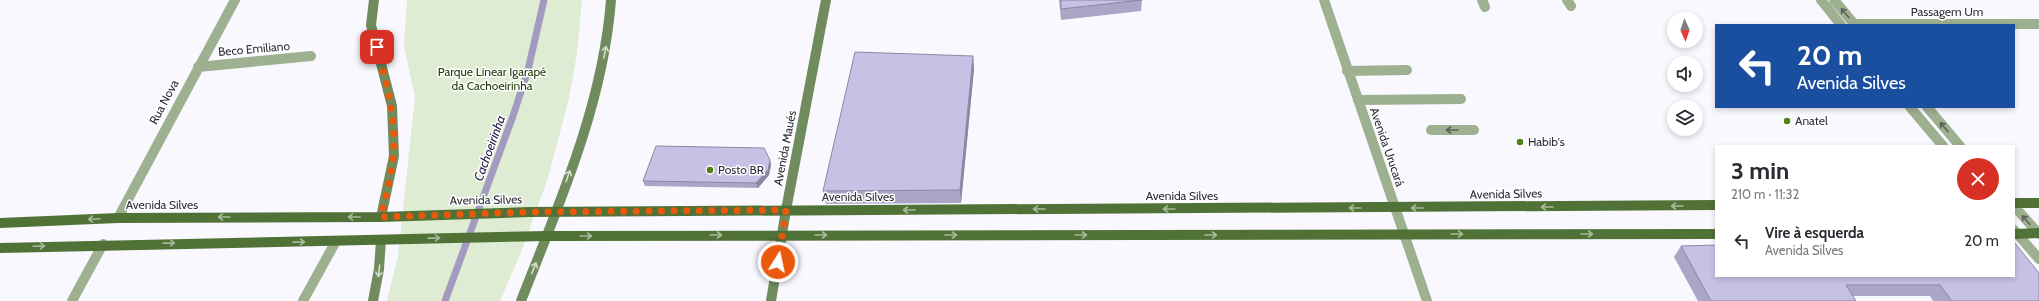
<!DOCTYPE html>
<html lang="pt">
<head>
<meta charset="utf-8">
<style>
  body { margin:0; font-family:Cabin,sans-serif; background:#f7f7f7; color:#2b2b33; height:100vh; display:flex; flex-direction:column; font-size:15px; white-space:nowrap }
  * { box-sizing:border-box; margin:0 }
  p { font-size:13px; color:#7c7c81 }
  .icon { flex:none; width:22px; height:22px; fill:none; stroke:currentColor; stroke-width:2; stroke-linecap:round; stroke-linejoin:round }
  .map { position:relative; flex:1; overflow:hidden }
  .side { position:absolute; left:1715px; top:145px; width:300px; height:132px; display:flex; flex-direction:column; background:#fff; border-radius:0px; box-shadow:0 2px 6px #0003 }
  .side>* { flex:none }
  .top-card { position:absolute; left:1715px; top:24px; width:300px; height:84px; border-radius:0px; box-shadow:0 2px 6px #0003; background:#1a4fa0; color:#fff; overflow:hidden }
  .needle { width:26px; rotate:177deg }
  .fabs { position:absolute; left:1667px; top:12px; display:grid; gap:8px }
  .fabs a { display:grid; place-items:center; width:36px; height:36px; border-radius:50%; background:#fff; box-shadow:0 2px 6px #0003; font-size:20px }
  .pin { position:absolute; display:grid; place-items:center; width:34px; height:34px; color:#fff; margin:-17px; border-radius:8px; box-shadow:0 2px 6px #0006 }
  .me { position:absolute; width:44px; margin:-22px; rotate:10deg; stroke-linejoin:round; filter:drop-shadow(0 0 3px #0008) }
  .turn { display:flex; align-items:center; gap:14px; height:84px; padding:0 16px; font-size:18px }
  .turn .icon { width:52px; height:52px; stroke-width:2.5 }
  .turn b { display:block; font-size:28px; line-height:34px }
  .round { display:grid; place-items:center; flex:none; width:42px; height:42px; border-radius:21px; background:#f7f7f7 }
  .summary { display:flex; align-items:center; justify-content:space-between; height:68px; padding:0 16px }
  h1 { font-size:24px; font-weight:700; line-height:30px }
  ul { padding:0; list-style:none }
  li { display:flex; align-items:center; gap:12px; height:56px; padding:0 16px }
  li div { flex:1 }
  li b { display:block; font-size:15px }
  li em { font-style:normal }
  .map>svg:first-child { display:block }
  .green { fill:#ddecd2 }
  .lines { fill:none; stroke-linecap:round; stroke-linejoin:round }
  .stream { stroke:#a29bbf; stroke-width:7 }
  .lane { stroke:#9db08f; stroke-width:10 }
  .street { stroke:#9db08f; stroke-width:10 }
  .secondary { stroke:#708c5c; stroke-width:10 }
  .primary { stroke:#517236; stroke-width:10 }
  .wall { fill:#aca6c6 }
  .shaded-wall { fill:#8c87a1 }
  .building { fill:#c8c1e6; stroke:#8c87a1 }
  .oneway { stroke:#5c625b }
  .oneway2 { stroke:#d4dcce }
  .oneway3 { stroke:#a8b89a }
  .route { stroke:#ea580c; stroke-width:7; stroke-dasharray:0 12.6 }
  .poi-dot { fill:#508216; stroke:#fff; stroke-width:1.5 }
  .labels { text-anchor:middle; stroke-width:3; stroke-linejoin:round; paint-order:stroke }
  .street-label { font-size:12px; fill:#302e39; stroke:#fff }
  .park-label { font-size:12px; fill:#233c08; stroke:#fff }
  .poi-label { font-size:12px; fill:#302e39; stroke:#fff; text-anchor:start }
  .water-label { font-size:13px; font-style:italic; fill:#2c204e; stroke:#fff }
</style>
</head>
<body>
<div class="map">
<svg width="2039" height="301" viewBox="0 0 2039 301">
  <rect width="100%" height="100%" fill="#f9f8fe"/>
  <!-- green -->
  <path class="green" d="M 407,0 L 582,0 L 577,53 L 569,98 L 548,178 L 521,252 L 500,301 L 387,301 L 398,256 L 415,97 L 404,46 Z"/>
  <g class="lines">
    <!-- stream -->
    <path class="stream" d="M 445,301 L 513,116 L 528,70 L 544,0"/>
    <!-- lane -->
    <path class="lane" d="M 1482,0 L 1485,7
      M 1567,0 L 1571,6
      M 1347,71 L 1407,70
      M 1358,100 L 1461,99
      M 1431,130 L 1474,130"/>
    <!-- street -->
    <path class="street" d="M 1324,0 L 1427,301
      M 1821,0 L 1841,25
      M 1834,0 L 1855,25
      M 1855,24 L 2039,24
      M 198,67 L 311,56
      M 1910,107 L 1943,146
      M 1927,107 L 1960,146
      M 2014,206 L 2039,234
      M 118,218 L 235,0
      M 2014,230 L 2039,259
      M 72,301 L 103,244
      M 303,301 L 336,241"/>
    <!-- secondary -->
    <path class="secondary" d="M 374,0 L 371,25 L 392,106 L 394,156 L 381,217
      M 373,301 L 379,269 L 381,240
      M 521,301 C 559,204 603,105 611,0
      M 771,301 L 786,210 L 826,0"/>
    <!-- primary -->
    <path class="primary" d="M 2014,203 L 2039,203
      M 0,223 L 118,218 L 381,217 L 529,212 L 1716,205
      M 2014,234 L 2039,233
      M 0,248 L 547,236 L 1716,234"/>
  </g>
  <!-- wall -->
  <path class="wall" d="M 1059,0 L 1142,0 L 1141,11 L 1061,20 Z
    M 973,56 L 974,69 L 961,203 L 826,204 L 823,191 Z
    M 770,160 L 771,165 L 769,175 L 758,188 L 645,186 L 643,181 Z
    M 1681,246 L 2014,276 L 2039,301 L 1933,301 L 1930,296 L 1853,296 L 1856,301 L 1698,301 L 1674,257 Z"/>
  <!-- shaded-wall -->
  <path class="shaded-wall" d="M 973,56 L 974,69 L 961,203 L 960,190 Z
    M 770,160 L 771,165 L 769,175 L 758,188 L 756,183 Z"/>
  <!-- building -->
  <path class="building" d="M 1061,0 L 1142,0 L 1061,9 Z
    M 855,52 L 973,56 L 960,190 L 823,191 Z
    M 656,146 L 764,148 L 770,160 L 768,170 L 756,183 L 643,181 Z
    M 2014,242 L 2039,273 L 2039,301 L 1952,301 L 1940,285 L 1846,285 L 1856,301 L 1711,301 L 1681,246 L 1716,245 L 1716,276 L 2014,276 Z"/>
  <!-- one-way arrows -->
  <defs><path id="oneway-shaft" d="M-6 0H5M1.5-3L5.5 0L1.5 3" fill="none" stroke-width="1.6" stroke-linecap="round" stroke-linejoin="round"/></defs>
  <g class="oneway">
    <use href="#oneway-shaft" transform="translate(1845 13) rotate(-130)"/>
    <use href="#oneway-shaft" transform="translate(1944 127) rotate(-131)"/>
    <use href="#oneway-shaft" transform="translate(1452 130) rotate(-180)"/>
    <use href="#oneway-shaft" transform="translate(2026 220) rotate(-132)"/>
  </g>
  <g class="oneway2">
    <use href="#oneway-shaft" transform="translate(605 52) rotate(-79)"/>
    <use href="#oneway-shaft" transform="translate(568 176) rotate(-71)"/>
    <use href="#oneway-shaft" transform="translate(534 268) rotate(-68)"/>
    <use href="#oneway-shaft" transform="translate(379 271) rotate(96)"/>
  </g>
  <g class="oneway3">
    <use href="#oneway-shaft" transform="translate(1677 206) rotate(180)"/>
    <use href="#oneway-shaft" transform="translate(1547 207) rotate(180)"/>
    <use href="#oneway-shaft" transform="translate(1355 208) rotate(180)"/>
    <use href="#oneway-shaft" transform="translate(1417 208) rotate(180)"/>
    <use href="#oneway-shaft" transform="translate(1039 209) rotate(180)"/>
    <use href="#oneway-shaft" transform="translate(1169 209) rotate(180)"/>
    <use href="#oneway-shaft" transform="translate(909 210) rotate(180)"/>
    <use href="#oneway-shaft" transform="translate(224 217) rotate(180)"/>
    <use href="#oneway-shaft" transform="translate(354 217) rotate(180)"/>
    <use href="#oneway-shaft" transform="translate(94 219) rotate(177)"/>
    <use href="#oneway-shaft" transform="translate(1457 234)"/>
    <use href="#oneway-shaft" transform="translate(1587 234)"/>
    <use href="#oneway-shaft" transform="translate(716 235)"/>
    <use href="#oneway-shaft" transform="translate(821 235)"/>
    <use href="#oneway-shaft" transform="translate(951 235)"/>
    <use href="#oneway-shaft" transform="translate(1081 235)"/>
    <use href="#oneway-shaft" transform="translate(1211 235)"/>
    <use href="#oneway-shaft" transform="translate(586 236)"/>
    <use href="#oneway-shaft" transform="translate(434 238) rotate(-1)"/>
    <use href="#oneway-shaft" transform="translate(299 242) rotate(-1)"/>
    <use href="#oneway-shaft" transform="translate(169 243) rotate(-1)"/>
    <use href="#oneway-shaft" transform="translate(39 246) rotate(-2)"/>
  </g>
  <g class="lines">
    <!-- route -->
    <path class="route" d="M 377,47 C 386,83 397,118 393,156 C 392,176 385,197 381,217 L 529,212 L 786,210 L 778,262"/>
  </g>
  <!-- markers -->
  <g class="poi-dot">
    <circle cx="1787" cy="121" r="4"/>
    <circle cx="1520" cy="142" r="4"/>
    <circle cx="710" cy="170" r="4"/>
  </g>
  <g class="labels">
    <!-- street labels -->
    <g class="street-label">
      <text x="1947" y="16">Passagem Um</text>
      <text transform="translate(254 49) rotate(-5)" y="4">Beco Emiliano</text>
      <text transform="translate(164 102) rotate(-62)" y="4">Rua Nova</text>
      <text transform="translate(1387 147) rotate(71)" y="4">Avenida Urucará</text>
      <text transform="translate(785 148) rotate(-79)" y="4">Avenida Maués</text>
      <text transform="translate(1506 194) rotate(-1)" y="4">Avenida Silves</text>
      <text x="1182" y="200">Avenida Silves</text>
      <text x="858" y="201">Avenida Silves</text>
      <text transform="translate(486 200) rotate(-1)" y="4">Avenida Silves</text>
      <text x="162" y="209">Avenida Silves</text>
    </g>
    <!-- park labels -->
    <g class="park-label">
      <text x="492" y="76">Parque Linear Igarapé<tspan x="492" dy="14">da Cachoeirinha</tspan></text>
    </g>
    <!-- poi labels -->
    <g class="poi-label">
      <text x="1795" y="125">Anatel</text>
      <text x="1528" y="146">Habib's</text>
      <text x="718" y="174">Posto BR</text>
    </g>
    <!-- water labels -->
    <g class="water-label">
      <text transform="translate(489 148) rotate(-70)" y="5">Cachoeirinha</text>
    </g>
  </g>
</svg>
<div class="fabs">
<a><svg class="needle" viewBox="-14 -14 28 28"><path d="M0-13l5 13h-10z" fill="#e53935"/><path d="M0 13l5-13h-10z" fill="#7c7c81"/></svg></a>
<a><svg class="icon" aria-label="sound" viewBox="0 0 24 24"><path d="M4 9h4l5-4v14l-5-4H4zM17 9q2 3 0 6"/></svg></a>
<a><svg class="icon" aria-label="layers" viewBox="0 0 24 24"><path d="M12 4l9 5-9 5-9-5zM3 14l9 5 9-5"/></svg></a>
</div>
<div class="pin" style="left:377px;top:47px;background:#d93025"><svg class="icon" aria-label="arrive" viewBox="0 0 24 24"><path d="M6 21V4h12l-3 4 3 4H6"/></svg></div>
<svg class="me" style="left:778px;top:262px" viewBox="-20 -20 40 40"><circle r="17" fill="#ea580c" stroke="#fff" stroke-width="3"/><path d="M0-11L8 9 0 5-8 9z" fill="#fff"/></svg>
<div class="top-card">
<div class="turn"><svg class="icon" aria-label="left" viewBox="0 0 24 24"><path d="M17 20v-9H6M10 6l-5 5 5 5"/></svg><div><b>20 m</b>Avenida Silves</div></div>
</div>
<section class="side">
<div class="summary"><div><h1>3 min</h1><p>210 m · 11:32</p></div><a class="round" style="background:#d93025;color:#fff"><svg class="icon" aria-label="close" viewBox="0 0 24 24"><path d="M6 6l12 12M18 6L6 18"/></svg></a></div>
<ul>
<li><svg class="icon" aria-label="left" viewBox="0 0 24 24"><path d="M17 20v-9H6M10 6l-5 5 5 5"/></svg><div><b>Vire à esquerda</b><p>Avenida Silves</p></div><em>20 m</em></li>
</ul>
</section>
</div>
</body>
</html>
